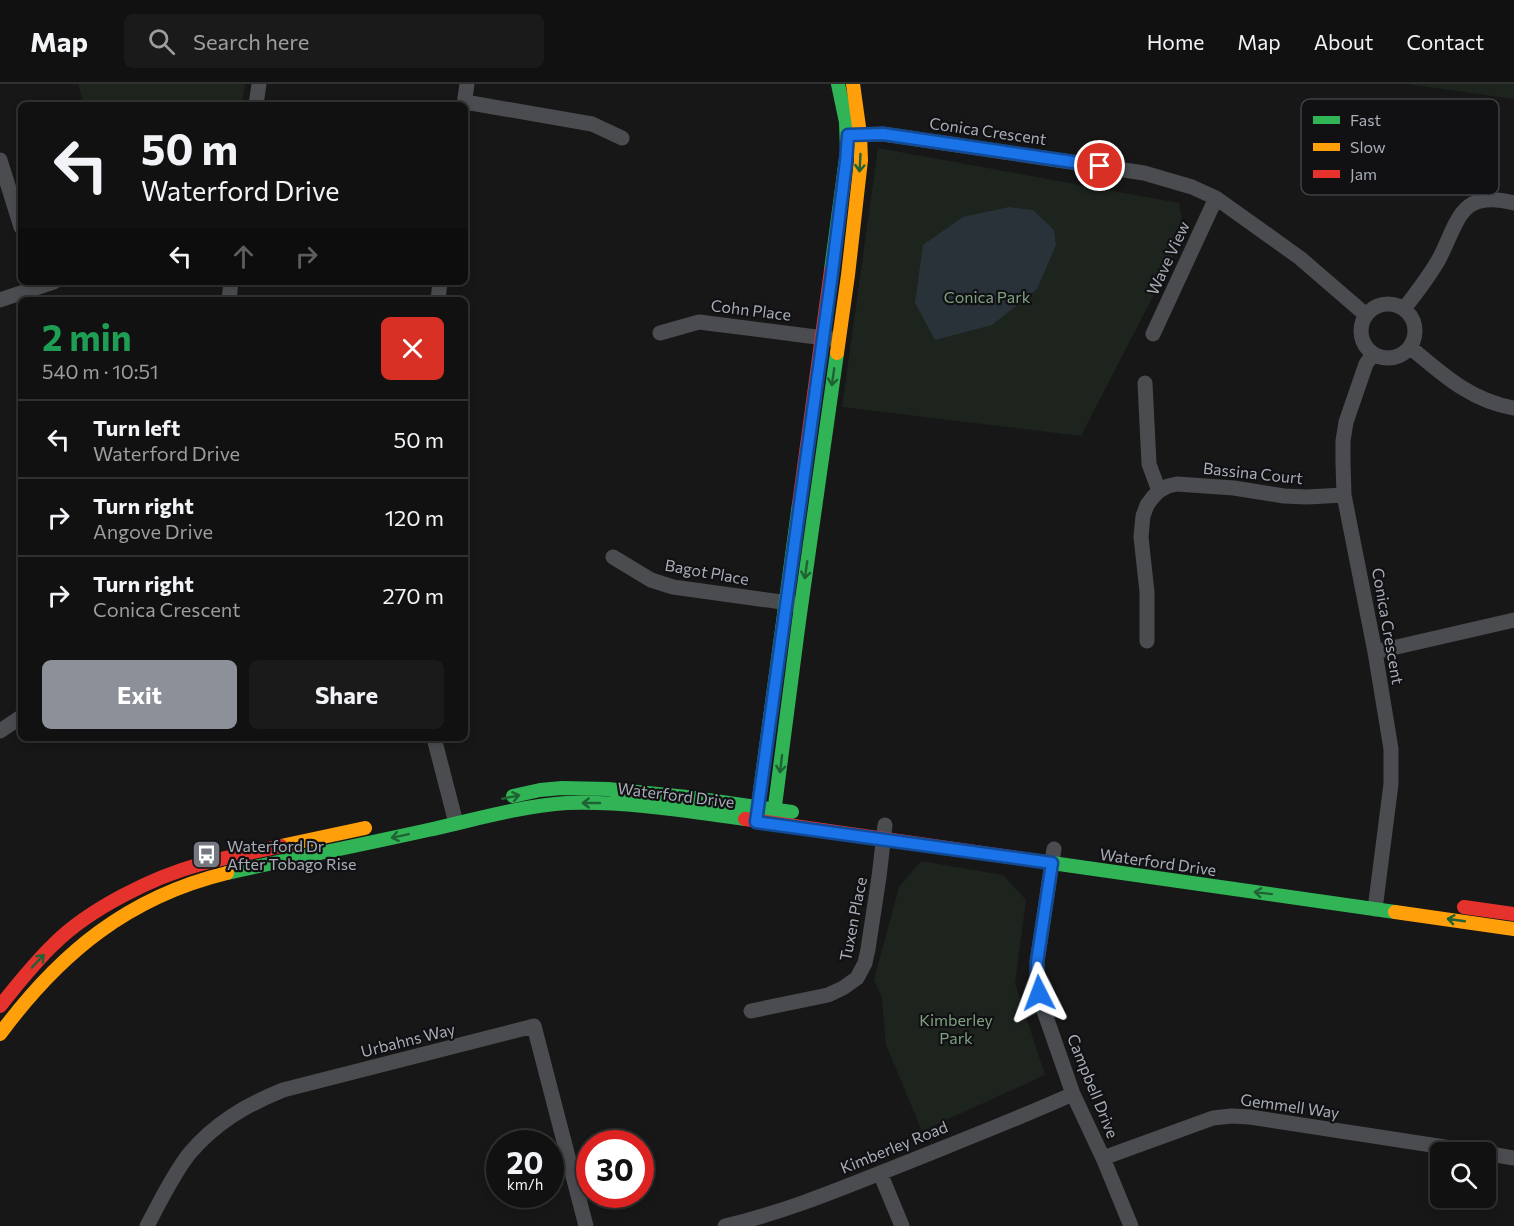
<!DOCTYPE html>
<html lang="en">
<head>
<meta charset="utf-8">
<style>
  body { margin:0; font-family:Commissioner,sans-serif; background:#1a1a1a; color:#f1f3f6; height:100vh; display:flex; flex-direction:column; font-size:22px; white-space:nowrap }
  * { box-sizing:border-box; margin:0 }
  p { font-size:20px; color:#9c9d9f }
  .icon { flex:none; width:33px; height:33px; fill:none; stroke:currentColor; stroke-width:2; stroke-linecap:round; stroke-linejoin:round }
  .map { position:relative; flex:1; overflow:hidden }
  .drawer { position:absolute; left:18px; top:213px; width:450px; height:444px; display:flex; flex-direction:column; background:#111; border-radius:9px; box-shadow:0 3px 9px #0003,0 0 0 2px #303131 }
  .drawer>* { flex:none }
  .top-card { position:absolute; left:18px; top:18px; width:450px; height:183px; border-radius:9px; box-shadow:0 3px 9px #0003,0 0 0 2px #303131; background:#111; color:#f1f3f6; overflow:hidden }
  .buttons { position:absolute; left:1430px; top:1058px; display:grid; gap:12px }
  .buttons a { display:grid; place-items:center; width:66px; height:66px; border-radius:9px; background:#111; box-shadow:0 3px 9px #0003,0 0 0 2px #303131; font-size:30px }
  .speed { position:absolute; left:486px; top:1046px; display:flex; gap:12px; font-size:30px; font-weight:700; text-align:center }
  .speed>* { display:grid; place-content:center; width:78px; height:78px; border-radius:50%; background:#111; box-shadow:0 3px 9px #0003,0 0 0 2px #303131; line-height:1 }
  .speed small { font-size:15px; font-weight:400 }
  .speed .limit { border:9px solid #d22; background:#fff; color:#111 }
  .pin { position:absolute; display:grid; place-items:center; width:51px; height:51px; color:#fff; margin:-26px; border:3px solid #fff; border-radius:50%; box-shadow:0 2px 6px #0007 }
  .me { position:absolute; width:66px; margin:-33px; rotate:357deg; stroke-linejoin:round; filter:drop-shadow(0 0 4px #0008) }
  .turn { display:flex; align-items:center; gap:21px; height:126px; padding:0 24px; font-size:27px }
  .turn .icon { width:78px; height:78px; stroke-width:2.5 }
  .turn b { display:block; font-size:42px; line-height:51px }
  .lanes { display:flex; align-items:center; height:57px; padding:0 24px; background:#0003; justify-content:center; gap:30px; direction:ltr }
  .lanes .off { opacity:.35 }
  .round { display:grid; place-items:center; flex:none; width:63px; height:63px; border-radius:9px; background:#1a1a1a }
  .overview { display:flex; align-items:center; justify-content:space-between; height:102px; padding:0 24px }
  h1 { font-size:36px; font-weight:700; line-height:45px; color:#1e9e55 }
  .primary-button { display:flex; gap:12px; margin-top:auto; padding:12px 24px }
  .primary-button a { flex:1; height:69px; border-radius:9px; background:#8c9099; color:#fff; font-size:24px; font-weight:700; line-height:69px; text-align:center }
  .primary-button a+a { background:#1a1a1a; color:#f1f3f6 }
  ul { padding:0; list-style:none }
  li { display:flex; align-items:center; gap:18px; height:78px; padding:0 24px; border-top:2px solid #303131 }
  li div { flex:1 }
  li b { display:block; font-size:22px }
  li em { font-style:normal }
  header { display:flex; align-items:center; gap:36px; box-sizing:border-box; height:84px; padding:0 30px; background:#111; border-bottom:2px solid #303131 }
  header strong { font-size:28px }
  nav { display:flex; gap:33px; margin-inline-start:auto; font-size:21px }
  .search { width:420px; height:54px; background:#1a1a1a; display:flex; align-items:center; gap:15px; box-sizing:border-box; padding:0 21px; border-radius:9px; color:#9c9d9f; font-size:22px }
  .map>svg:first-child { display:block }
  .green { fill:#1d241e }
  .water { fill:#2a3239 }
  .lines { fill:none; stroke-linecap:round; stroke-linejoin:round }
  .street { stroke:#4b4c50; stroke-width:15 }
  .fast { stroke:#30b455; stroke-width:14 }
  .slow { stroke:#ff9f0a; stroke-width:14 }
  .jam { stroke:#e5322d; stroke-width:14 }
  .oneway { stroke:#206234 }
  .route-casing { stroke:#114b97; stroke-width:15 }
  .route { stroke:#1a73e8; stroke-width:10 }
  .labels { text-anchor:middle; stroke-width:4.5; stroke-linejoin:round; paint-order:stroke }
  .street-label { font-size:16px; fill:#a8adb8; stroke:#111113 }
  .park-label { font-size:16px; fill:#7fa381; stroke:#111113 }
  .poi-label { font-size:16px; fill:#a8adb8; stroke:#111113; text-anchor:start }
  .key { fill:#111113; stroke:#3e4045; stroke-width:1.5 }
  .key-label { font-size:16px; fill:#a8adb8 }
</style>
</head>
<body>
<header>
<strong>Map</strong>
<div class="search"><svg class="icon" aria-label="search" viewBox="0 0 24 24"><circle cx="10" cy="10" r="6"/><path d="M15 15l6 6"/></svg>Search here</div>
<nav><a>Home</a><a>Map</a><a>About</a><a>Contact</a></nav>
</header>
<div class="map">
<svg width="1514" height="1142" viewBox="0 0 1514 1142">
  <rect width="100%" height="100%" fill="#171717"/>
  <!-- green -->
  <path class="green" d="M 78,0 L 245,0 L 242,21 L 84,21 Z
    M 1408,0 L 1514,0 L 1514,15 Z
    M 878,64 L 1179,119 L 1185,150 L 1081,352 L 842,323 Z
    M 921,777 L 1003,791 L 1026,816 L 1015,899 L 1045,991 L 922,1047 L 886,961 L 882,914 L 874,896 L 899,803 Z"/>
  <!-- water -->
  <path class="water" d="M 1009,123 L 1033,126 L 1054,146 L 1056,161 L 1037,205 L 992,241 L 935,256 L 915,219 L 923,161 L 963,133 Z"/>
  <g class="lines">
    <!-- street -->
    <path class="street" d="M 465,18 L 592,40 L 622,54
      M 256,21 L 259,0
      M 464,21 L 467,0
      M 853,51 L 883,50 L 1144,89 L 1192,103 L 1216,114 L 1300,174 L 1366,231
      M 0,76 L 21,143
      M 0,216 L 54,198
      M 229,216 L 231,198
      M 438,216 L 440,198
      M1361 247a27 27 0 1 1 54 0a27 27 0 1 1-54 0Z
      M 1404,225 C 1416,209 1429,193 1439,175 C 1459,137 1459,105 1514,119
      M 660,249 L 699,238 L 832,255
      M 1153,250 L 1216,114
      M 1410,263 C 1442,290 1471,317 1514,324
      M 1373,270 L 1366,280 L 1346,338 L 1343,357 L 1343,378 L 1344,411 L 1375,568 L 1391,665 L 1391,700 L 1375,825
      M 1145,299 L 1149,380 L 1159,407
      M 613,473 L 651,496 L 673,503 L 796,520
      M 1147,557 L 1147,508 L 1141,453 L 1142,442 L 1143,432 L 1147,421 L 1153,413 L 1159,407 L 1168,402 L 1177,400 L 1234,404 L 1284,412 L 1307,413 L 1344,411
      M 1375,568 L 1514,536
      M 0,647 L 21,633
      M 434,654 L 456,739
      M 1054,765 L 1037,878 L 1037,895 L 1043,924 L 1073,1010 L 1103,1074 L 1131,1142
      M 751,927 L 828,911 L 843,904 L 857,894 L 865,879 L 868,865 L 879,793 L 885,741
      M 1485,1069 L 1514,1074
      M 1103,1074 L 1213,1034 L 1231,1032 L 1250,1033 L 1477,1068
      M 880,1089 L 902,1142
      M 147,1142 C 160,1118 172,1092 189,1070 C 215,1039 246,1021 283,1006 L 534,942 L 586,1142
      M 725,1142 C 786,1128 845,1103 903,1080 C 960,1057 1017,1035 1073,1010"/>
    <!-- fast -->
    <path class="fast" d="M 831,186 L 847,67 L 846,38 L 838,0
      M 513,712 L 540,706 L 562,704 L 608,705 L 687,713 L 792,728
      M 756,737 L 799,420
      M 773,737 L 799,537 L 837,269
      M 1052,779 L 1395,828
      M 227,789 C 294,774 361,761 428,746 C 474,736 520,722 567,719 C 627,717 686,727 745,735"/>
    <!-- slow -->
    <path class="slow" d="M 837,269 L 848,191 L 861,76 L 860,50 L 853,0
      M 281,762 L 365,744
      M 1395,828 L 1514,845
      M 0,950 C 60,869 128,813 227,789"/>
    <!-- jam -->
    <path class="jam" d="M 799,420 L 831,186
      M 745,735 L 1052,779
      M 1464,823 L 1514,830
      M 0,922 C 17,901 34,879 54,860 C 89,825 153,793 201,780 C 227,773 255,768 281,762"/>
  </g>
  <!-- one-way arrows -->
  <defs><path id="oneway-shaft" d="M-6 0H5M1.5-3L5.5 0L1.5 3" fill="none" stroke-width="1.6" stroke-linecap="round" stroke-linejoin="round" transform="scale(1.5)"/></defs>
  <g class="oneway">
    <use href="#oneway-shaft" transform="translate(860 79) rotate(93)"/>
    <use href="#oneway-shaft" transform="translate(833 293) rotate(98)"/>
    <use href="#oneway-shaft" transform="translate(806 486) rotate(98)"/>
    <use href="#oneway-shaft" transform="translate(781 680) rotate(97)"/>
    <use href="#oneway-shaft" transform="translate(511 713) rotate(-11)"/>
    <use href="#oneway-shaft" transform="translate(591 719) rotate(-180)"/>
    <use href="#oneway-shaft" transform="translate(400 752) rotate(168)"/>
    <use href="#oneway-shaft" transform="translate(1263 809) rotate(-173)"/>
    <use href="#oneway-shaft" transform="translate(1456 836) rotate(-172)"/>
    <use href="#oneway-shaft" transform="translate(38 877) rotate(-47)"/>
  </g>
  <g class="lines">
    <defs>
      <path id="route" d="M 1039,909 L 1037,895 L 1037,878 L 1052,779 L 756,738 L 832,189 L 846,78 L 848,51 L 883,50 L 1100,82"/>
    </defs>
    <!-- route casing -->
    <use href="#route" class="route-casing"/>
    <!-- route -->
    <use href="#route" class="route"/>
  </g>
  <!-- icons -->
  <defs>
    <symbol id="bus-square" viewBox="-11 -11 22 22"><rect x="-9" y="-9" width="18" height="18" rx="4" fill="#757880" stroke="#111113"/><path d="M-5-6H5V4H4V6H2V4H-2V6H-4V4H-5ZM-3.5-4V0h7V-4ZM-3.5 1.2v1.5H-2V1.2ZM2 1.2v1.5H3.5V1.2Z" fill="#fff"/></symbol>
  </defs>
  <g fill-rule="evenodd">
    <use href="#bus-square" x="190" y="754" width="33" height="33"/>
  </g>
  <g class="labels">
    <!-- street labels -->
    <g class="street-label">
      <text transform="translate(988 47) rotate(8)" y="6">Conica Crescent</text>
      <text transform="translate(1168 174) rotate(-65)" y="6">Wave View</text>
      <text transform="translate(751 226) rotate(7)" y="6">Cohn Place</text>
      <text transform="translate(1253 389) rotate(6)" y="6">Bassina Court</text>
      <text transform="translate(707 488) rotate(10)" y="6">Bagot Place</text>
      <text transform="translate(1388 542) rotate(80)" y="6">Conica Crescent</text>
      <text transform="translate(676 711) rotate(7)" y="6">Waterford Drive</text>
      <text transform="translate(1158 778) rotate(8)" y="6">Waterford Drive</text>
      <text transform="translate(853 835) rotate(-79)" y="6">Tuxen Place</text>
      <text transform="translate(408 956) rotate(-14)" y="6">Urbahns Way</text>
      <text transform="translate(1093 1002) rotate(68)" y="6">Campbell Drive</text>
      <text transform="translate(1290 1022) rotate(8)" y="6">Gemmell Way</text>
      <text transform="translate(894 1063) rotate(-22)" y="6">Kimberley Road</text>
    </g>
    <!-- park labels -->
    <g class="park-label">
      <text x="987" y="219">Conica Park</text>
      <text x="956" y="942">Kimberley<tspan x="956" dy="18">Park</tspan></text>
    </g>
    <!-- poi labels -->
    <g class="poi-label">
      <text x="227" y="768">Waterford Dr<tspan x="227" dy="18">After Tobago Rise</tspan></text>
    </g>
  </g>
  <!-- legend -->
  <rect x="1301" y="15" width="198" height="96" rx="9" class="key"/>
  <rect x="1313" y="32" width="27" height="8" fill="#30b455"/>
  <rect x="1313" y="59" width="27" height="8" fill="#ff9f0a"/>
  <rect x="1313" y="86" width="27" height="8" fill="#e5322d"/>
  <g class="key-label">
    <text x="1350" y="42">Fast</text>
    <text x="1350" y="69">Slow</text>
    <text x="1350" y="96">Jam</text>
  </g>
</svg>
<div class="buttons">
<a><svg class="icon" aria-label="search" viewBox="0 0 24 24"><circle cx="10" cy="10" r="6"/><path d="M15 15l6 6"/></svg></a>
</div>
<div class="speed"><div>20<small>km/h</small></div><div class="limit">30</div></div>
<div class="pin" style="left:1100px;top:82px;background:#d93025"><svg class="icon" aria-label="arrive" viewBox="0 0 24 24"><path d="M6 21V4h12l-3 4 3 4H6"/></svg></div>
<svg class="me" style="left:1039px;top:909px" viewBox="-20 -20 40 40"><path d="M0-17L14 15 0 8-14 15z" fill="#1a73e8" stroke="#fff" stroke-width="4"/></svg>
<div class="top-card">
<div class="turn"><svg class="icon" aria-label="left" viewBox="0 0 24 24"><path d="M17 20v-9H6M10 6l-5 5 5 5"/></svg><div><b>50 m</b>Waterford Drive</div></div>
<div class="lanes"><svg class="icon" aria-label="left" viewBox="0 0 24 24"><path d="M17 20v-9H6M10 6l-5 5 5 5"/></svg><svg class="icon off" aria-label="ahead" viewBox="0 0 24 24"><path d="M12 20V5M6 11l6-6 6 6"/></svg><svg class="icon off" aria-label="right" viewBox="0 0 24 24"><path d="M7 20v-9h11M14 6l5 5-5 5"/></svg></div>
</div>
<section class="drawer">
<div class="overview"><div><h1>2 min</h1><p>540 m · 10:51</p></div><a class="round" style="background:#d93025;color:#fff"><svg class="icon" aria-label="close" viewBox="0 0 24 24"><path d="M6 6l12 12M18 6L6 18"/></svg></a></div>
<ul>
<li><svg class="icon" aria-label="left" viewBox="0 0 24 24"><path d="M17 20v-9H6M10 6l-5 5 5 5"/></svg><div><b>Turn left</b><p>Waterford Drive</p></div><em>50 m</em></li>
<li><svg class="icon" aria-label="right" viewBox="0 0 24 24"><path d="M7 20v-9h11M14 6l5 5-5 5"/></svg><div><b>Turn right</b><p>Angove Drive</p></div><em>120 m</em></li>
<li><svg class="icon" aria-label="right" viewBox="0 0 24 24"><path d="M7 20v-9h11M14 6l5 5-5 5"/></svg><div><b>Turn right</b><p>Conica Crescent</p></div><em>270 m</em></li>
</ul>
<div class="primary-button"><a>Exit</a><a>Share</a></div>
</section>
</div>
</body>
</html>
